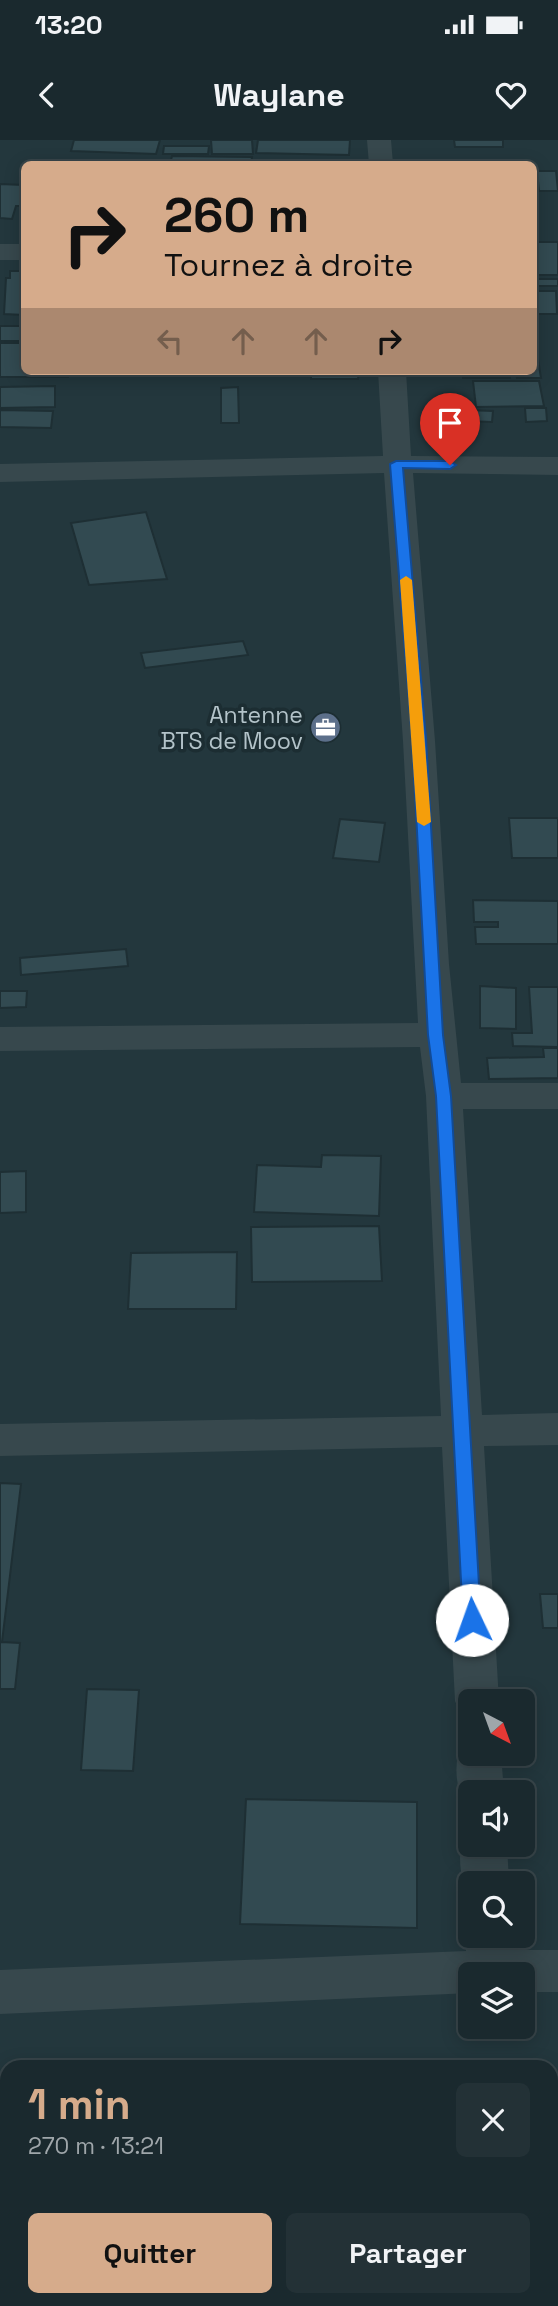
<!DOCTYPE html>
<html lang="fr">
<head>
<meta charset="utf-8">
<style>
  body { margin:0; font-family:"Space Grotesk",sans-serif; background:#233136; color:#f1f3f6; height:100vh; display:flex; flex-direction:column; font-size:26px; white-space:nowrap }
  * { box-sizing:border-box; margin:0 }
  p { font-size:23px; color:#9fa6aa }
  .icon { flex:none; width:38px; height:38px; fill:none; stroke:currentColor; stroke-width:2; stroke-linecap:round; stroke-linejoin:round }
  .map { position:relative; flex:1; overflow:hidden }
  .sheet { position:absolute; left:0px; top:1920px; width:558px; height:247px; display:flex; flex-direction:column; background:#1a292e; border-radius:21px 21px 0 0; box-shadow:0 4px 18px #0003,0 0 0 2px #38454a }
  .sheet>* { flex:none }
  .guide { position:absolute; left:21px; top:21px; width:516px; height:214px; border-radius:10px; box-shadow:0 4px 18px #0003,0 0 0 2px #38454a; background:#d6ab8b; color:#111; overflow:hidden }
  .needle { width:46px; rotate:139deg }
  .tools { position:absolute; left:458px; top:1549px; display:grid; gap:14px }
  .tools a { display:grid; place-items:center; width:77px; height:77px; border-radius:10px; background:#1a292e; box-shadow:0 4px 18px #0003,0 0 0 2px #38454a; font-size:35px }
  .pin { position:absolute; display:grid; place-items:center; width:60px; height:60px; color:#fff; margin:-72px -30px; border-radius:50% 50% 50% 0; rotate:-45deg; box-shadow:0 0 7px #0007 }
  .pin .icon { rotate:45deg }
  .me { position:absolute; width:77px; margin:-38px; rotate:357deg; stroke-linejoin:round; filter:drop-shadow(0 0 5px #0008) }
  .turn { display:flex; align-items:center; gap:24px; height:147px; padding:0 28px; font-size:32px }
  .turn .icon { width:91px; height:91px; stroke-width:2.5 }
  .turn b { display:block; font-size:49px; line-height:60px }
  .lanes { display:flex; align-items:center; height:66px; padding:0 28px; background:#0003; justify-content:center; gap:35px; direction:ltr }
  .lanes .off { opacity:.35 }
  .round { display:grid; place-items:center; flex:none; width:74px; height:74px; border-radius:10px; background:#233136 }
  .head { display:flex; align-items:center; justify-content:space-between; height:119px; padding:0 28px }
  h1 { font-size:42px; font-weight:700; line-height:52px; color:#d6ab8b }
  .cta { display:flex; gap:14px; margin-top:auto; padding:14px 28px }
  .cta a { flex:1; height:80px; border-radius:10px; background:#d6ab8b; color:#111; font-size:28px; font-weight:700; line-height:80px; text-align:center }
  .cta a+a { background:#233136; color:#f1f3f6 }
  .status { display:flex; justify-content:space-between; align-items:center; height:49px; padding:0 35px; background:#1a292e; direction:ltr }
  .status svg { height:19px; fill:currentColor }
  header { display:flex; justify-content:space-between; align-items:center; height:91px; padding:0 28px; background:#1a292e; font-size:32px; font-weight:700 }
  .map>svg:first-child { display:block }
  .building { fill:#324a51; stroke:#1e2f34; stroke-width:2 }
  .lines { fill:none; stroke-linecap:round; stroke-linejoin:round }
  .street { fill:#37484d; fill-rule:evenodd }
  .route { fill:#1a73e8; stroke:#114b97; stroke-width:2 }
  .slow { fill:#f59e0b }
  .labels { text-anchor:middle; stroke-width:7; stroke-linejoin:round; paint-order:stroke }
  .poi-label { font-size:23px; fill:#b3c3c9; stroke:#1c2d32; text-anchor:end }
</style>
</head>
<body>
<div class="status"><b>13:20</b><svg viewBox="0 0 49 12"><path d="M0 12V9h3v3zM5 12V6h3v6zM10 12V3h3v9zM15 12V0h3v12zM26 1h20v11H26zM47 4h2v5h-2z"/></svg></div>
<header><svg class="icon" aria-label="back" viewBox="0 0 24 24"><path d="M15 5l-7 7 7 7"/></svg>Waylane<svg class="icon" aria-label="heart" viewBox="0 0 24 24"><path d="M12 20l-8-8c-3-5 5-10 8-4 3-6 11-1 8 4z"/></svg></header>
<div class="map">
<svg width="558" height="2166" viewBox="0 0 558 2166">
  <rect width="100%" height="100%" fill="#23373d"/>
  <!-- building -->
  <path class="building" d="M 74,0 L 160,0 L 156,14 L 71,11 Z
    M 211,0 L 252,0 L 253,14 L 212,14 Z
    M 258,0 L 350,0 L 349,15 L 256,13 Z
    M 454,0 L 503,0 L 503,7 L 455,7 Z
    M 164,6 L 209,6 L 208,14 L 163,14 Z
    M 172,16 L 252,17 L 251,24 L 170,24 Z
    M 537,31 L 556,31 L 558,51 L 539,51 Z
    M 0,44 L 24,45 L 24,66 L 16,66 L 12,79 L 0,78 Z
    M 534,102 L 558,102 L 558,135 L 534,135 Z
    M 10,131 L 24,131 L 24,175 L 4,174 L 6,138 L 10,138 Z
    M 534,139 L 558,139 L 558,146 L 534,146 Z
    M 534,151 L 556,151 L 557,174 L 534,174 Z
    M 0,186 L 24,186 L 24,201 L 0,201 Z
    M 0,203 L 24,203 L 24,231 L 68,231 L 68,237 L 0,237 Z
    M 534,213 L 537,213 L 541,238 L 517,238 L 516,231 L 534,231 Z
    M 311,231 L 359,231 L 358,239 L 311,239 Z
    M 463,231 L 509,231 L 510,238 L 463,238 Z
    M 473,241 L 539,241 L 544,266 L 476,267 Z
    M 55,246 L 55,267 L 0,268 L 0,247 Z
    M 238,247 L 239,283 L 221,283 L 221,248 Z
    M 525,268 L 546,268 L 547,281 L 526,282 Z
    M 441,269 L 493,271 L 492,282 L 440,280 Z
    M 0,270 L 53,271 L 51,288 L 0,287 Z
    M 146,372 L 167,439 L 89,445 L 71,383 Z
    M 243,501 L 248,515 L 145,528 L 141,513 Z
    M 509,678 L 558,678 L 558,718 L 512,718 Z
    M 340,679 L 385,683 L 379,722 L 333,718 Z
    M 473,760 L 558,761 L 558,804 L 476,804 L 475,787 L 498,787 L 498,782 L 474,782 Z
    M 126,809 L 128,826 L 21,835 L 20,818 Z
    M 480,846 L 516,848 L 516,889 L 480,888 Z
    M 529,847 L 558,847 L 558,907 L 513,906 L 512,893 L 532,893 Z
    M 0,851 L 27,851 L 26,867 L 0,868 Z
    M 543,908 L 558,908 L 558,938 L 489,939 L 487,918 L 544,917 Z
    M 322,1015 L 381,1016 L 379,1076 L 254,1072 L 257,1025 L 321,1027 Z
    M 26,1031 L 26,1072 L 0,1073 L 0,1032 Z
    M 379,1086 L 382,1141 L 252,1142 L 251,1087 Z
    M 237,1112 L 236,1169 L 128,1169 L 131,1113 Z
    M 0,1343 L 21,1344 L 2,1502 L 20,1503 L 15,1549 L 0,1549 Z
    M 540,1454 L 558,1454 L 558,1488 L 543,1488 Z
    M 87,1549 L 139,1550 L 133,1631 L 81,1630 Z
    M 246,1659 L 417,1662 L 417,1788 L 240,1784 Z
    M 0,2069 L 7,2069 L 7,2160 L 82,2160 L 82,2166 L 0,2166 Z"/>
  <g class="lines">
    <!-- street -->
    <path class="street" d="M 367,0 L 391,0 L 393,24 L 369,24 Z
      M 0,104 L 24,104 L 24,120 L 0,120 Z
      M 378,231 L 406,231 L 411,316 L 558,317 L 558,335 L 413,333 L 435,601 L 449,824 L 461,943 L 558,943 L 558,969 L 463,969 L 482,1275 L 558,1273 L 558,1305 L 484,1306 L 499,1561 L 471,1561 L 471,1577 L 461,1574 L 455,1561 L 442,1307 L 0,1316 L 0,1284 L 441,1276 L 426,956 L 420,907 L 0,911 L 0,887 L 418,883 L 403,601 L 384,333 L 0,342 L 0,324 L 383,316 Z
      M 471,1598 L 471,1614 L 501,1614 L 504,1652 L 471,1652 L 471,1668 L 465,1666 C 455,1646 453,1621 463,1600 Z
      M 471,1689 L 471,1704 L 507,1704 L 509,1743 L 471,1743 L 471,1758 C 459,1742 454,1702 471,1689 Z
      M 471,1784 L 471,1796 L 513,1796 L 514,1810 L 558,1810 L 558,1852 L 523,1852 L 523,1834 L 471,1834 L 471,1853 L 0,1874 L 0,1830 L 466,1811 L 465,1796 Z"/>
  </g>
  <!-- route -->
  <path class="route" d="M 396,321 L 450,321 L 456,325 L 450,329 L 403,328 L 426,599 L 443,895 L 451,956 L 481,1480 L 479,1485 L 472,1487 L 466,1485 L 463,1480 L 436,956 L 428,895 L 412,599 L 390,324 Z"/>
  <!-- slow -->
  <path class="slow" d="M 406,436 L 412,440 L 431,682 L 424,686 L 417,682 L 400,440 Z"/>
  <!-- icons -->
  <defs>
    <symbol id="office-disc" viewBox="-11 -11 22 22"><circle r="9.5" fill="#5c6f8a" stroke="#1c2d32"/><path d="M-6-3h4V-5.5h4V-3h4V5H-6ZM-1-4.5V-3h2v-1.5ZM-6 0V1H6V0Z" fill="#fff"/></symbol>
  </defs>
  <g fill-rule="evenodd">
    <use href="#office-disc" x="308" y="570" width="35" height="35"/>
  </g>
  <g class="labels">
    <!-- poi labels -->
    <g class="poi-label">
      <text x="303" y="583">Antenne<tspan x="303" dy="26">BTS de Moov</tspan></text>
    </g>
  </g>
</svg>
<div class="tools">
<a><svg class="needle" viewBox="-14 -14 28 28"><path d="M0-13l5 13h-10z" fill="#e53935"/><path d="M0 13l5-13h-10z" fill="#9fa6aa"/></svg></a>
<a><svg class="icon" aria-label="sound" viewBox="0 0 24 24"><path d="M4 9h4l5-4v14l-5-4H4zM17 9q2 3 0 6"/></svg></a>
<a><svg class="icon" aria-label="search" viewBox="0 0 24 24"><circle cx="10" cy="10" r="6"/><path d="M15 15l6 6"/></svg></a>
<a><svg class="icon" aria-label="layers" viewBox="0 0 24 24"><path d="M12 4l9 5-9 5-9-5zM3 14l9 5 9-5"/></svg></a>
</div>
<div class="pin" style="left:450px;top:325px;background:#d93025"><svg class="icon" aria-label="arrive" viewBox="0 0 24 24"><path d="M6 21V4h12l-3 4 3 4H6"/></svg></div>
<svg class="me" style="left:472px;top:1480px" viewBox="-20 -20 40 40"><circle r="19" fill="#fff"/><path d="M0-13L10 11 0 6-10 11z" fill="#1a73e8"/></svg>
<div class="guide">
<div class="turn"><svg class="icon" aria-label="right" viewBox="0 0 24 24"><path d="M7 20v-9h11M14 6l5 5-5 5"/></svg><div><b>260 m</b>Tournez à droite</div></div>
<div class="lanes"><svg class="icon off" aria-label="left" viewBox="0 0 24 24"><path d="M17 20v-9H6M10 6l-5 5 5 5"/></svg><svg class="icon off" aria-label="ahead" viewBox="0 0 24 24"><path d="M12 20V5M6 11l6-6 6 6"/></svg><svg class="icon off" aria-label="ahead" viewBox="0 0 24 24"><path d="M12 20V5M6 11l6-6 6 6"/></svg><svg class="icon" aria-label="right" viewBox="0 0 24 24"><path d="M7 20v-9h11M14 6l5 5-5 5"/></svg></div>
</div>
<section class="sheet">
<div class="head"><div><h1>1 min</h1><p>270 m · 13:21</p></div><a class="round"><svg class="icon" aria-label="close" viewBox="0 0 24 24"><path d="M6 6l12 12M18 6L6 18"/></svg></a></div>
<div class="cta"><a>Quitter</a><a>Partager</a></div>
</section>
</div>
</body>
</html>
